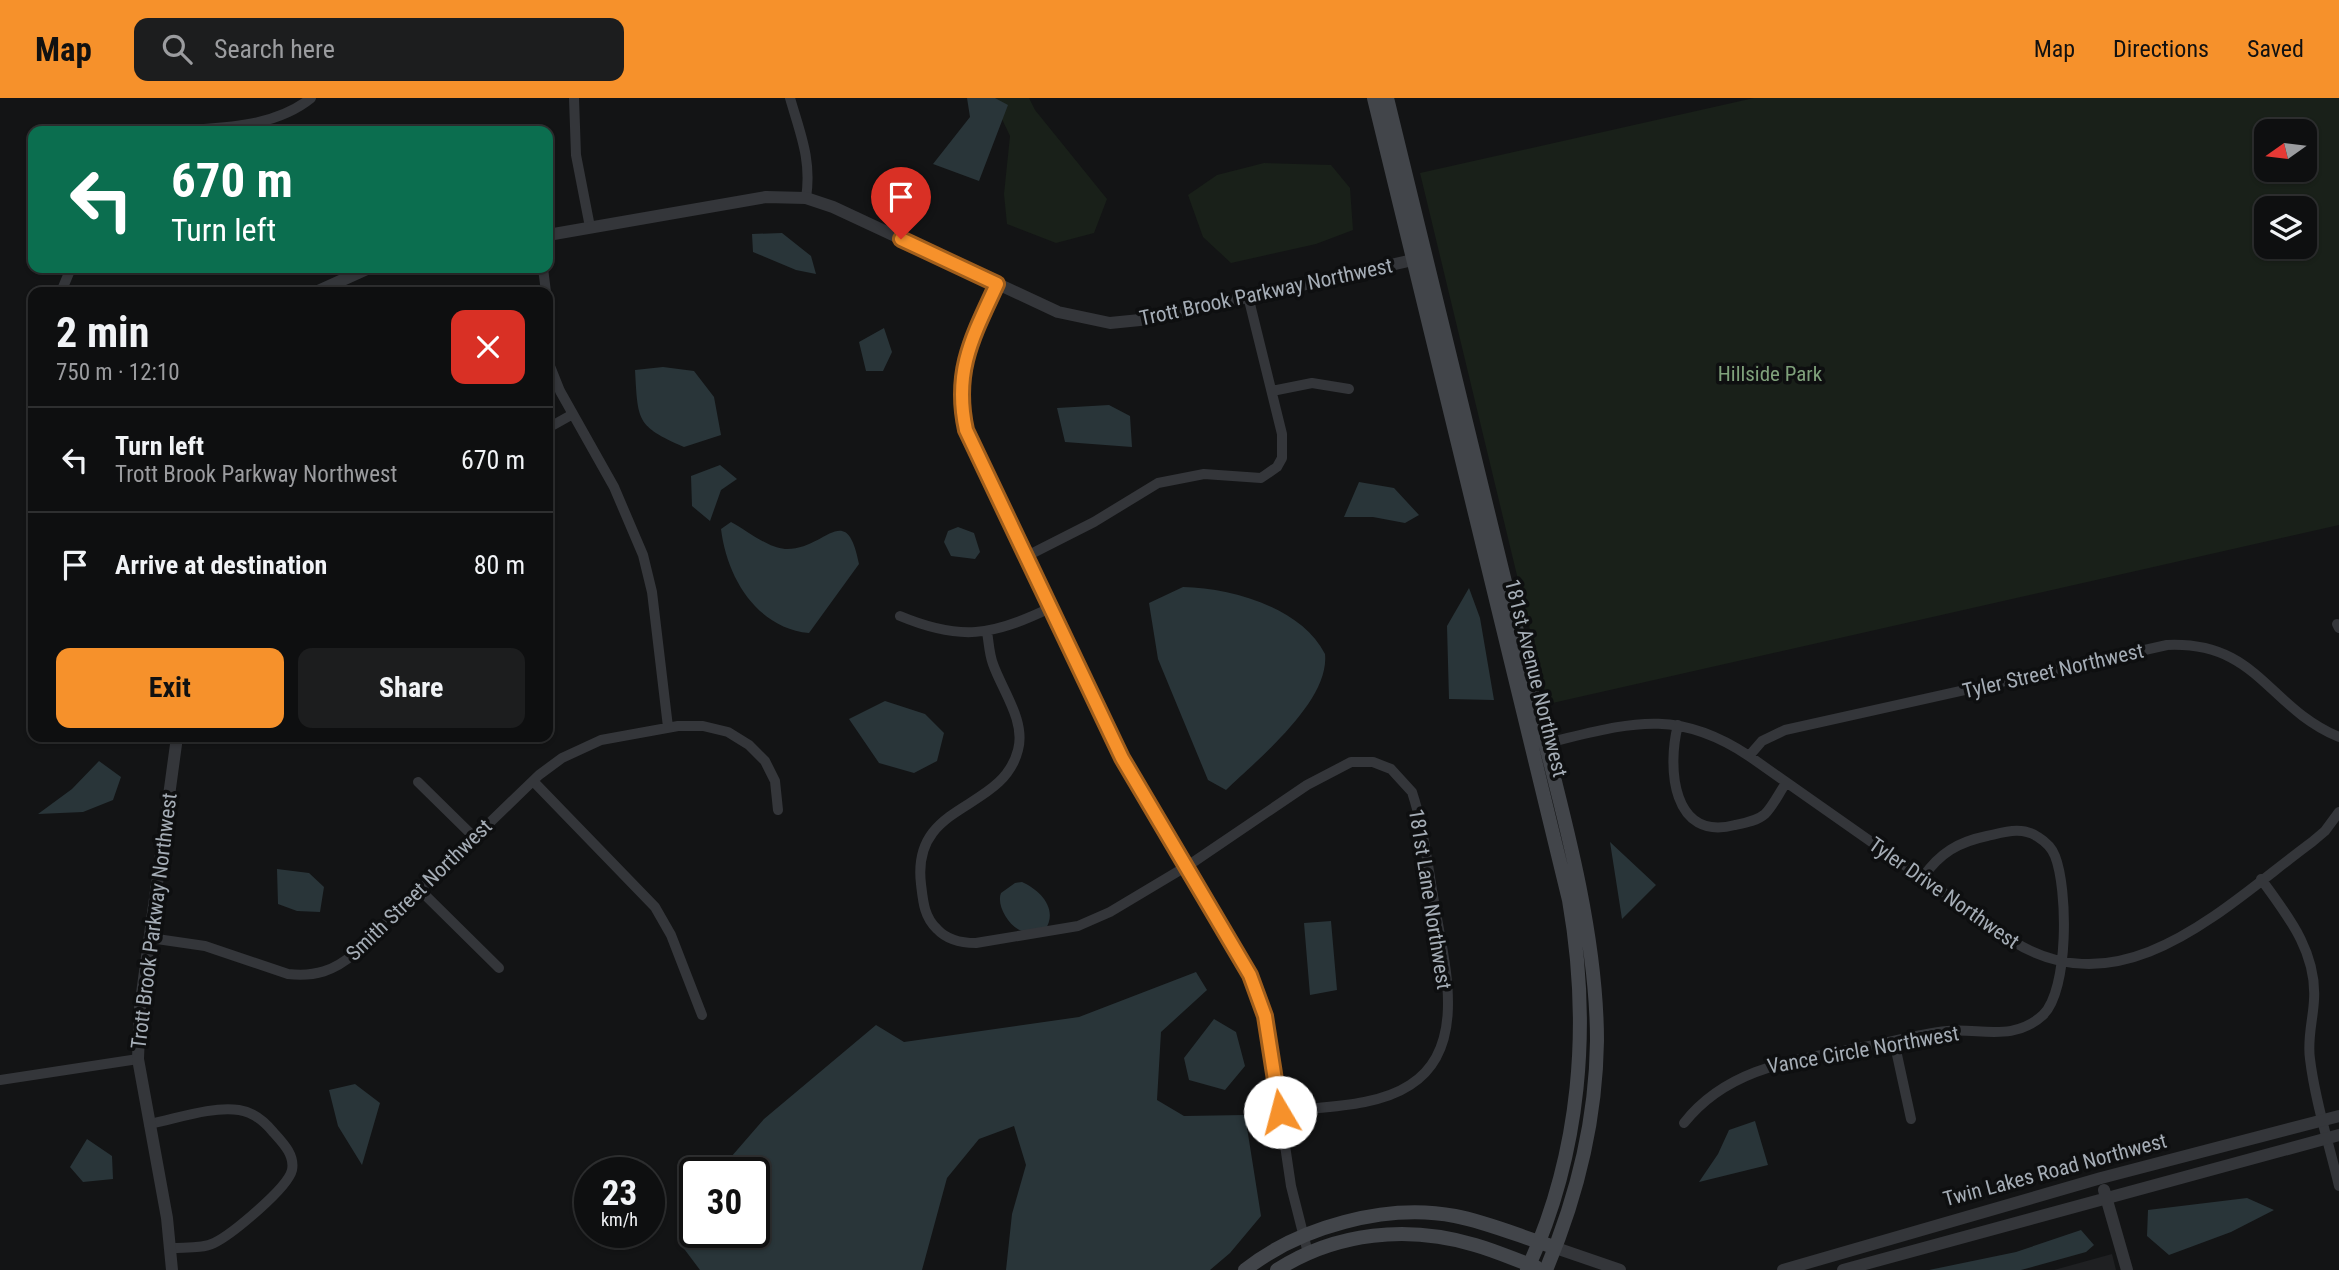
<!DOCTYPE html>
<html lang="en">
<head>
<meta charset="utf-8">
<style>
  body { margin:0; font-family:"Roboto Condensed",sans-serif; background:#1c1d1e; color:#f1f3f6; height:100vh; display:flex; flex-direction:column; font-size:26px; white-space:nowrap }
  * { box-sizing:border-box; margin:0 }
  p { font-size:23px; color:#9b9c9f }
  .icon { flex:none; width:38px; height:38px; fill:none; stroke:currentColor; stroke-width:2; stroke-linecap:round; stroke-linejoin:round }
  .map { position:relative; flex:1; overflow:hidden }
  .details { position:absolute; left:28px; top:189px; width:525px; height:455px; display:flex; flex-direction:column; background:#0e0f10; border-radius:14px; box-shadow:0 2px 5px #0004,0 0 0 2px #2e2f30 }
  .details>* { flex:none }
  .top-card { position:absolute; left:28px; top:28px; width:525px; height:147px; border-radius:14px; box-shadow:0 2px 5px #0004,0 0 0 2px #2e2f30; background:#0b6e4f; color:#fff; overflow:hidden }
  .needle { width:46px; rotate:256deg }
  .buttons { position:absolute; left:2254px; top:21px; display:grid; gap:14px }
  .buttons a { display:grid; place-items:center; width:63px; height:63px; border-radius:14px; background:#0e0f10; box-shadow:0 2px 5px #0004,0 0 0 2px #2e2f30; font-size:35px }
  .speed { position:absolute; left:574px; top:1059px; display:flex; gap:14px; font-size:35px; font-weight:700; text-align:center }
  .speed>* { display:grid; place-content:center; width:91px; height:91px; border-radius:50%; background:#0e0f10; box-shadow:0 2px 5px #0004,0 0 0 2px #2e2f30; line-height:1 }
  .speed small { font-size:18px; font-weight:400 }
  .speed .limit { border:4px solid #111; border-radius:10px; background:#fff; color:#111 }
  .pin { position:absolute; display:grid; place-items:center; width:60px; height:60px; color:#fff; margin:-72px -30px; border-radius:50% 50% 50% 0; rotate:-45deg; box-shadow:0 0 7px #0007 }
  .pin .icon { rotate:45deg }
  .me { position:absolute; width:77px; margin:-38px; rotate:352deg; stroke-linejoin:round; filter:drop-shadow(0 0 5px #0008) }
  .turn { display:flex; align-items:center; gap:24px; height:147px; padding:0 28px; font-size:32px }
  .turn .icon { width:91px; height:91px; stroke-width:2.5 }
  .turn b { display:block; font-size:49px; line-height:60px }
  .round { display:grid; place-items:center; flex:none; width:74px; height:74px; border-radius:14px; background:#1c1d1e }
  .headline { display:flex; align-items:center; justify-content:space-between; height:119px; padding:0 28px }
  h1 { font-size:42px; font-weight:700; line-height:52px }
  .button { display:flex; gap:14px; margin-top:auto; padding:14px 28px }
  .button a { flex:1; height:80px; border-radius:14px; background:#f6912b; color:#111; font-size:28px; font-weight:700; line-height:80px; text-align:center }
  .button a+a { background:#1c1d1e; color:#f1f3f6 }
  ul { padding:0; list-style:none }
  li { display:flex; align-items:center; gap:21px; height:105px; padding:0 28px; border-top:2px solid #2e2f30 }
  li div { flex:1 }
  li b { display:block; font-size:26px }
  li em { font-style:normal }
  header { display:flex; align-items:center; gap:42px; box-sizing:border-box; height:98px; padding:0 35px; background:#f6912b; color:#111 }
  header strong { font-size:33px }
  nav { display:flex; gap:38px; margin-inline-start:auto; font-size:24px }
  .search { width:490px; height:63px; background:#1c1d1e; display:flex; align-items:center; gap:18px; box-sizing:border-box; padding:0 24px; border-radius:14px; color:#9b9c9f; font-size:26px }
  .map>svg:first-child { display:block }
  .built { fill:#1f2022 }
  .green { fill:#192019; fill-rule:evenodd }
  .water { fill:#293539 }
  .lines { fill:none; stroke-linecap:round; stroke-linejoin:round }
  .minor { stroke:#34363a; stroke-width:10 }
  .tertiary { stroke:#34363a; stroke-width:12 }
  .secondary { stroke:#42454a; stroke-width:14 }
  .route-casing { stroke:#a05e1c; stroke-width:18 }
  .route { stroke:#f6912b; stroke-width:12 }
  .labels { text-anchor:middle; stroke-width:7; stroke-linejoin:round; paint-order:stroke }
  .street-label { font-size:21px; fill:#a5adb6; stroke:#0e0f10 }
  .park-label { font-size:21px; fill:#7fa17b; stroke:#0e0f10 }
</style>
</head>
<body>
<header>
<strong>Map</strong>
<div class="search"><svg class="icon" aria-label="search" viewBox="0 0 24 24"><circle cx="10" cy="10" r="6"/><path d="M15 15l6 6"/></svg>Search here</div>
<nav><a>Map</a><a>Directions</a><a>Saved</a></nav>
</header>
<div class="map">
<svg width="2339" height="1172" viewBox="0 0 2339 1172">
  <rect width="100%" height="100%" fill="#131415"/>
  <!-- built -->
  <path class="built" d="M 2112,1156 L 2116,1172 L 2054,1172 Z"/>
  <!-- green -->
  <path class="green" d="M 992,0 L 1029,0 L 1035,12 L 1107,101 L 1094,135 L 1056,145 L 1007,126 L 1004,96 L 1010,38 Z
    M 1754,0 L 2339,0 L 2339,427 L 1548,606 L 1420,75 ZM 2266,33 L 2305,33 L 2305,72 L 2266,72 ZM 2266,110 L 2305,110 L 2305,149 L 2266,149 Z
    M 1264,65 L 1331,67 L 1350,90 L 1353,132 L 1316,146 L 1231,165 L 1203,139 L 1188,97 L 1217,77 Z"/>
  <!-- water -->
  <path class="water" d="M 967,0 L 995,0 L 1008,7 L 979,83 L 933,66 L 970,19 Z
    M 782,135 L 811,158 L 816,176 L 796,172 L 753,154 L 752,136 Z
    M 884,230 L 892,254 L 883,273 L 866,273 L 859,244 Z
    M 663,269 L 694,273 L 714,299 L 721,337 L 684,349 C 636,328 638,323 635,272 Z
    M 1109,307 L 1130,318 L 1132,349 L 1065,344 L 1057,310 Z
    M 720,367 L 737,381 L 721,392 L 710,423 L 692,408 L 691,378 Z
    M 1359,384 L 1394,390 L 1419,417 L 1405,425 L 1373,419 L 1344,419 Z
    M 731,424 C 746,432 768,450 785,451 C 825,453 846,400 859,466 L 809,535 C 757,530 727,480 721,431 Z
    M 958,429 L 974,435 L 980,454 L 975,461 L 951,458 L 944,444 L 948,433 Z
    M 1183,489 C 1231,490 1301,509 1325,556 C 1330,603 1258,661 1226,692 L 1208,682 L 1158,561 L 1149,505 Z
    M 1469,490 L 1480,520 L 1494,602 L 1449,601 L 1447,528 Z
    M 885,603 L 925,616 L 944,635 L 937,663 L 914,675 L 879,665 L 849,621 Z
    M 99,663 L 121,679 L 113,702 L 83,714 L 38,716 L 72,691 Z
    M 1610,744 L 1656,787 L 1622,821 Z
    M 277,771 L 309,775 L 324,789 L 320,814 L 297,813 L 278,806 Z
    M 1022,784 C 1040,792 1059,811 1045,832 C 1038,833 1028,835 1022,833 C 1009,829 996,807 1001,795 L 1015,785 Z
    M 1331,823 L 1337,892 L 1310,897 L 1304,825 Z
    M 1196,874 L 1207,892 L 1161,934 L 1157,1002 L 1184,1018 L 1245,1017 L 1261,1118 L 1230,1155 L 1210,1172 L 1006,1172 L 1012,1116 L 1026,1067 L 1014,1028 L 979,1041 L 947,1080 L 922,1172 L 700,1172 L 679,1144 L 695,1104 L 695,1134 L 754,1134 L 754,1074 L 718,1074 L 764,1021 L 876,927 L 904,944 L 1079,919 Z
    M 1214,921 L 1236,934 L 1245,968 L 1225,992 L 1189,982 L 1184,960 Z
    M 355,986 L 380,1005 L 362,1067 L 338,1028 L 329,992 Z
    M 1755,1023 L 1768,1067 L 1699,1084 L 1718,1056 L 1729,1032 Z
    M 87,1041 L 112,1058 L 113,1081 L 83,1084 L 70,1069 Z
    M 2247,1100 L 2274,1112 L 2231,1134 L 2169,1157 L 2147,1138 L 2148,1112 Z
    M 2081,1132 L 2094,1147 L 2086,1154 L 2021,1172 L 1929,1172 L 2016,1154 Z"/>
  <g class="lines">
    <!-- minor -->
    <path class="minor" d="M 574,0 L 576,57 L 590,129
      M 790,0 C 800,35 812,62 806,100
      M 177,33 C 222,29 274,30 311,0
      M 543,170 L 546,194
      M 997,186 C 973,238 953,273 966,332 L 1122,660 L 1209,804 L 1256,890 L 1270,946 L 1291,1088 L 1308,1155
      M 61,194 L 71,170
      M 548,263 L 560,293 L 614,389 L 643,457 L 652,494 L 668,629
      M 1272,293 L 1312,285 L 1349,291
      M 548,330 L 573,316
      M 1025,459 L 1094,424 L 1158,385 L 1204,376 L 1261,380 L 1277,369 L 1282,360 L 1282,336 L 1248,198
      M 900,518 C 960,543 992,538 1050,510
      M 2337,526 L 2339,530
      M 987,534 C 989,545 989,555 993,566 C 1002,592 1026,623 1018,652 C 1002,715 911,703 921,786 C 923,803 924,819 937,831 C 947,842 961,845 976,845 L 1078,828 L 1110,814 L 1192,765 L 1307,687 L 1351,664 L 1373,664 L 1391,671 L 1412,694 C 1424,730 1428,771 1435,809 C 1444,864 1469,950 1410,987 C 1375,1010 1321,1008 1280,1014
      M 1678,627 C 1667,669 1672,744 1735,727 C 1745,725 1757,723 1765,716 C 1773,708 1779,695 1786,685
      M 1542,646 C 1625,627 1673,607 1749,658 L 2011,842 C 2123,914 2225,808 2312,744 L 2325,733 L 2339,714
      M 1749,658 L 1762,643 L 1785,632 L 2167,547 C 2258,543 2267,609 2339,639
      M 533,683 L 655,809 L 671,837 L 702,917
      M 418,684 L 474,739
      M 2261,781 C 2288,818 2317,854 2314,902 C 2313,922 2307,941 2310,961 C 2315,1003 2329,1046 2339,1088
      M 420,792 L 499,870
      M 150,840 L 205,848 L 288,876 C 315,879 334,873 355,855 L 539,677 L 562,660 L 601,642 L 678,628 L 703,628 L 728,634 L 749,647 L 765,663 L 775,683 L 778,712
      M 1894,943 L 1911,1021
      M 0,982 L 138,961
      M 1684,1025 C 1729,968 1797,962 1864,949 C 1891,944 1919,936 1947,933 C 1981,930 2014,944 2043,917 C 2069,892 2068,791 2055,758 C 2052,750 2046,744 2038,739 C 2022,728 2005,734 1987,738 C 1958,744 1940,755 1923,779
      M 149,1026 C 176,1021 211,1008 239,1012 C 254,1014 265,1024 274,1035 C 283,1045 295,1057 292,1072 C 288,1090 231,1137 214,1145 C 202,1151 185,1149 172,1150"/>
    <!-- tertiary -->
    <path class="tertiary" d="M 548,137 L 766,99 L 806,100 L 833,109 L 1058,214 L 1110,225 L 1150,221 L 1422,160
      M 316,194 L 369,170
      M 2104,1092 L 2127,1172
      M 1556,1150 L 1620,1172
      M 172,1172 L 167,1120 L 138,961 L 140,910 L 177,639
      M 1783,1172 L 2101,1080 L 2339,1018
      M 1843,1172 L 2339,1037"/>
    <!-- secondary -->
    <path class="secondary" d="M 1374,0 L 1569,802 C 1591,928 1581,1055 1527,1172
      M 1387,0 C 1433,190 1479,380 1526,570 C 1555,687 1597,823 1597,943 C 1596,1023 1577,1099 1546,1172
      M 1245,1172 C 1299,1129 1386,1105 1455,1118 C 1486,1124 1517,1137 1548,1147
      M 1277,1172 C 1336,1134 1408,1127 1475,1147 C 1496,1153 1516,1162 1536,1169"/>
  </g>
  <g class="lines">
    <defs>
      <path id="route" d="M 901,141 L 997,186 C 973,238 953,273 966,332 L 1122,660 L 1250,877 L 1265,918 L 1280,1014"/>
    </defs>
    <!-- route casing -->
    <use href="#route" class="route-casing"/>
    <!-- route -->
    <use href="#route" class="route"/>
  </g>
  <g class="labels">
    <!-- street labels -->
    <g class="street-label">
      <text transform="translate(1266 194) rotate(-12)" y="7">Trott Brook Parkway Northwest</text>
      <text transform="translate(2053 573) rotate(-13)" y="7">Tyler Street Northwest</text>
      <text transform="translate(1536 580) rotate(76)" y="7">181st Avenue Northwest</text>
      <text transform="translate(419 792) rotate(-44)" y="7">Smith Street Northwest</text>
      <text transform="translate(1944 795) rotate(35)" y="7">Tyler Drive Northwest</text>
      <text transform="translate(1430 801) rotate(81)" y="7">181st Lane Northwest</text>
      <text transform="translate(154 823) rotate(-83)" y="7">Trott Brook Parkway Northwest</text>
      <text transform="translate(1863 952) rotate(-10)" y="7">Vance Circle Northwest</text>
      <text transform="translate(2055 1072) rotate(-15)" y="7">Twin Lakes Road Northwest</text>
    </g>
    <!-- park labels -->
    <g class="park-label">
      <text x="1770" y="283">Hillside Park</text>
    </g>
  </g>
</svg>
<div class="buttons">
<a><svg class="needle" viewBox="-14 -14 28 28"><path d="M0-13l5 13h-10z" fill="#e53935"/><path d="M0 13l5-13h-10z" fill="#9b9c9f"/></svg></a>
<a><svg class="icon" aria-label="layers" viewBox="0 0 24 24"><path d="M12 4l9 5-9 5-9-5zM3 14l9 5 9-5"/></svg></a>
</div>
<div class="speed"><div>23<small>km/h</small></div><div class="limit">30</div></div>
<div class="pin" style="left:901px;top:141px;background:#d93025"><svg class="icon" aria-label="arrive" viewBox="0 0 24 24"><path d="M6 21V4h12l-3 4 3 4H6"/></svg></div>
<svg class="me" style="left:1280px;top:1014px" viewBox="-20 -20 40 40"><circle r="19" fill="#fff"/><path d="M0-13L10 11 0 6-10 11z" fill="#f6912b"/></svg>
<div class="top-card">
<div class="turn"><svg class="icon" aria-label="left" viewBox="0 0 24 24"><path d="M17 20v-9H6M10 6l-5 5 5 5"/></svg><div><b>670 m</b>Turn left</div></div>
</div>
<section class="details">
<div class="headline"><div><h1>2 min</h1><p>750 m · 12:10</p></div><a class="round" style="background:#d93025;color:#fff"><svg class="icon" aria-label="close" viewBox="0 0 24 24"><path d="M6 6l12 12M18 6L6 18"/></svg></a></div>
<ul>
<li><svg class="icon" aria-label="left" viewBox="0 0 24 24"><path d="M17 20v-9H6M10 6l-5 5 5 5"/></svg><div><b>Turn left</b><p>Trott Brook Parkway Northwest</p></div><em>670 m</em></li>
<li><svg class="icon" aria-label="arrive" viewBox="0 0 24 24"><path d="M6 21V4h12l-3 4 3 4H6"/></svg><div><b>Arrive at destination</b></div><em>80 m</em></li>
</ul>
<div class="button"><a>Exit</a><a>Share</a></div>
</section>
</div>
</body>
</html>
